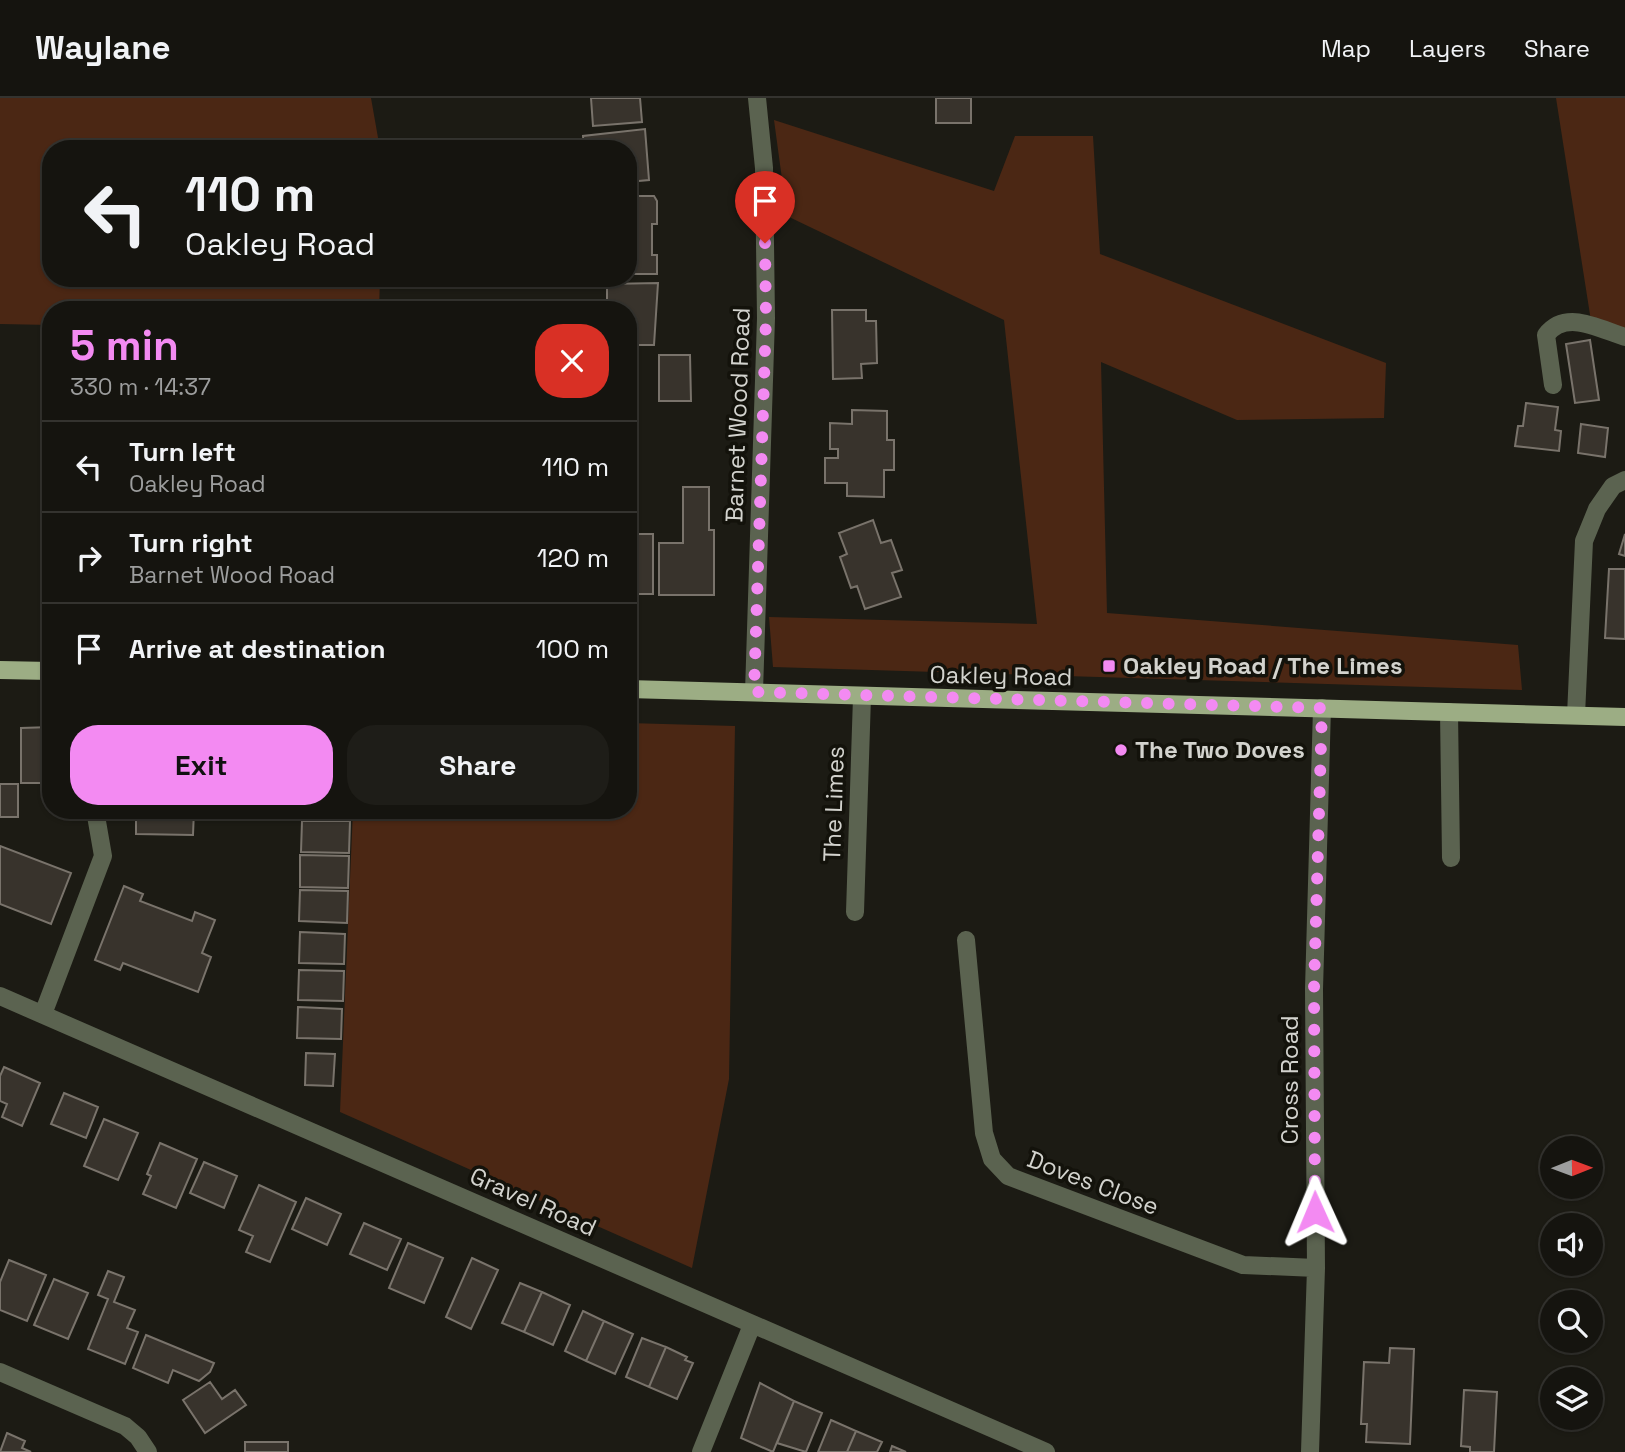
<!DOCTYPE html>
<html lang="en">
<head>
<meta charset="utf-8">
<style>
  body { margin:0; font-family:"Space Grotesk",sans-serif; background:#1e1d18; color:#f1f3f6; height:100vh; display:flex; flex-direction:column; font-size:26px; white-space:nowrap }
  * { box-sizing:border-box; margin:0 }
  p { font-size:23px; color:#9d9e9e }
  .icon { flex:none; width:38px; height:38px; fill:none; stroke:currentColor; stroke-width:2; stroke-linecap:round; stroke-linejoin:round }
  .map { position:relative; flex:1; overflow:hidden }
  .sheet { position:absolute; left:42px; top:203px; width:595px; height:518px; display:flex; flex-direction:column; background:#15140f; border-radius:28px; box-shadow:0 2px 5px #0004,0 0 0 2px #34332f }
  .sheet>* { flex:none }
  .hud { position:absolute; left:42px; top:42px; width:595px; height:147px; border-radius:28px; box-shadow:0 2px 5px #0004,0 0 0 2px #34332f; background:#15140f; color:#f1f3f6; overflow:hidden }
  .needle { width:46px; rotate:89deg }
  .tools { position:absolute; left:1540px; top:1038px; display:grid; gap:14px }
  .tools a { display:grid; place-items:center; width:63px; height:63px; border-radius:50%; background:#15140f; box-shadow:0 2px 5px #0004,0 0 0 2px #34332f; font-size:35px }
  .pin { position:absolute; display:grid; place-items:center; width:60px; height:60px; color:#fff; margin:-72px -30px; border-radius:50% 50% 50% 0; rotate:-45deg; box-shadow:0 0 7px #0007 }
  .pin .icon { rotate:45deg }
  .me { position:absolute; width:77px; margin:-38px; rotate:359deg; stroke-linejoin:round; filter:drop-shadow(0 0 5px #0008) }
  .turn { display:flex; align-items:center; gap:24px; height:147px; padding:0 28px; font-size:32px }
  .turn .icon { width:91px; height:91px; stroke-width:2.5 }
  .turn b { display:block; font-size:49px; line-height:60px }
  .round { display:grid; place-items:center; flex:none; width:74px; height:74px; border-radius:28px; background:#1e1d18 }
  .summary { display:flex; align-items:center; justify-content:space-between; height:119px; padding:0 28px }
  h1 { font-size:42px; font-weight:600; line-height:52px; color:#f38af2 }
  .primary-button { display:flex; gap:14px; margin-top:auto; padding:14px 28px }
  .primary-button a { flex:1; height:80px; border-radius:28px; background:#f38af2; color:#111; font-size:28px; font-weight:600; line-height:80px; text-align:center }
  .primary-button a+a { background:#1e1d18; color:#f1f3f6 }
  ul { padding:0; list-style:none }
  li { display:flex; align-items:center; gap:21px; height:91px; padding:0 28px; border-top:2px solid #34332f }
  li div { flex:1 }
  li b { display:block; font-size:26px }
  li em { font-style:normal }
  header { display:flex; align-items:center; gap:42px; box-sizing:border-box; height:98px; padding:0 35px; background:#15140f; border-bottom:2px solid #34332f }
  header strong { font-size:33px }
  nav { display:flex; gap:38px; margin-inline-start:auto; font-size:24px }
  .map>svg:first-child { display:block }
  .green { fill:#4b2714 }
  .building { fill:#38332c; stroke:#79736b; stroke-width:2 }
  .lines { fill:none; stroke-linecap:round; stroke-linejoin:round }
  .minor { stroke:#5b6350; stroke-width:18 }
  .major { stroke:#9cad84; stroke-width:18 }
  .route { stroke:#f38af2; stroke-width:12; stroke-dasharray:0 21.6 }
  .poi-dot { fill:#f38af2; stroke:#13120b; stroke-width:2.5 }
  .labels { text-anchor:middle; stroke-width:7; stroke-linejoin:round; paint-order:stroke }
  .street-label { font-size:24px; fill:#d3d3ce; stroke:#13120b }
  .poi-label { font-size:24px; font-weight:bold; fill:#d3d3ce; stroke:#13120b; text-anchor:start }
</style>
</head>
<body>
<header>
<strong>Waylane</strong>
<nav><a>Map</a><a>Layers</a><a>Share</a></nav>
</header>
<div class="map">
<svg width="1625" height="1354" viewBox="0 0 1625 1354">
  <rect width="100%" height="100%" fill="#1c1b14"/>
  <!-- green -->
  <path class="green" d="M 0,0 L 371,0 L 380,51 L 51,51 L 51,180 L 380,180 L 379,212 L 51,212 L 51,227 L 0,226 Z
    M 1556,0 L 1625,0 L 1625,233 L 1591,223 Z
    M 774,22 L 994,93 L 1015,38 L 1093,38 L 1100,156 L 1386,265 L 1384,320 L 1237,322 L 1101,264 L 1107,515 L 1518,547 L 1522,592 L 773,569 L 769,519 L 1037,526 L 1004,222 L 787,118 Z
    M 628,625 L 735,628 L 729,981 L 692,1170 L 340,1014 L 353,712 L 628,712 Z"/>
  <!-- building -->
  <path class="building" d="M 591,0 L 640,0 L 642,24 L 593,28 Z
    M 936,0 L 971,0 L 971,25 L 936,25 Z
    M 645,31 L 649,82 L 628,84 L 628,51 L 584,51 L 583,38 Z
    M 628,98 L 654,98 L 657,103 L 657,126 L 652,126 L 652,157 L 657,157 L 657,176 L 628,176 Z
    M 658,185 L 654,247 L 628,247 L 628,212 L 607,212 L 607,186 Z
    M 832,212 L 866,212 L 866,223 L 876,223 L 877,265 L 861,266 L 862,280 L 833,281 Z
    M 1590,242 L 1599,302 L 1575,305 L 1566,246 Z
    M 659,257 L 690,257 L 691,303 L 659,303 Z
    M 1526,305 L 1558,309 L 1555,332 L 1561,333 L 1559,353 L 1515,348 L 1518,328 L 1523,328 Z
    M 852,312 L 887,313 L 887,342 L 894,342 L 894,372 L 884,372 L 884,399 L 847,398 L 847,385 L 825,385 L 825,360 L 838,360 L 838,351 L 830,351 L 830,325 L 852,326 Z
    M 1581,326 L 1608,330 L 1605,359 L 1578,355 Z
    M 683,389 L 709,389 L 709,432 L 714,432 L 714,497 L 659,497 L 659,445 L 683,445 Z
    M 873,422 L 881,445 L 891,442 L 902,472 L 892,475 L 901,499 L 865,511 L 857,488 L 851,490 L 840,459 L 847,456 L 839,435 Z
    M 628,436 L 653,436 L 653,496 L 628,496 Z
    M 1625,436 L 1625,458 L 1619,456 Z
    M 1609,471 L 1625,471 L 1625,541 L 1605,540 Z
    M 51,629 L 51,685 L 21,685 L 21,630 Z
    M 0,686 L 18,686 L 18,719 L 0,719 Z
    M 136,712 L 194,712 L 193,737 L 136,736 Z
    M 301,712 L 350,712 L 349,720 L 301,720 Z
    M 302,723 L 350,723 L 349,755 L 301,754 Z
    M 0,748 L 71,775 L 51,826 L 0,806 Z
    M 300,757 L 349,758 L 348,790 L 300,789 Z
    M 124,788 L 143,796 L 140,803 L 192,823 L 195,814 L 215,822 L 202,855 L 211,859 L 198,894 L 123,865 L 120,872 L 95,862 Z
    M 300,792 L 348,793 L 347,825 L 299,823 Z
    M 300,834 L 345,836 L 344,866 L 299,865 Z
    M 299,872 L 344,873 L 343,903 L 298,902 Z
    M 298,909 L 342,911 L 341,941 L 297,940 Z
    M 306,955 L 335,956 L 333,988 L 305,987 Z
    M 4,969 L 40,985 L 22,1028 L 2,1019 L 7,1006 L 0,1003 L 0,978 Z
    M 64,995 L 98,1009 L 86,1040 L 51,1026 Z
    M 104,1021 L 138,1035 L 118,1082 L 84,1068 Z
    M 160,1045 L 197,1061 L 176,1110 L 143,1096 L 151,1078 L 147,1076 Z
    M 204,1064 L 237,1078 L 224,1110 L 190,1095 Z
    M 259,1087 L 296,1104 L 270,1164 L 246,1154 L 253,1138 L 239,1132 Z
    M 306,1100 L 341,1116 L 327,1147 L 292,1131 Z
    M 364,1125 L 401,1141 L 387,1172 L 350,1156 Z
    M 408,1145 L 443,1160 L 424,1205 L 389,1190 Z
    M 472,1160 L 498,1172 L 471,1231 L 446,1219 Z
    M 9,1162 L 46,1177 L 27,1223 L 0,1212 L 0,1184 Z
    M 108,1173 L 124,1179 L 114,1204 L 135,1212 L 127,1230 L 138,1234 L 125,1266 L 88,1251 L 108,1201 L 98,1197 Z
    M 54,1181 L 88,1195 L 68,1241 L 34,1227 Z
    M 520,1185 L 542,1194 L 524,1234 L 502,1225 Z
    M 542,1194 L 570,1207 L 553,1247 L 524,1234 Z
    M 583,1213 L 604,1223 L 586,1263 L 565,1253 Z
    M 604,1223 L 633,1236 L 615,1276 L 586,1263 Z
    M 146,1237 L 214,1265 L 210,1274 L 199,1283 L 173,1272 L 168,1285 L 133,1270 Z
    M 642,1240 L 666,1249 L 649,1289 L 626,1279 Z
    M 666,1249 L 687,1259 L 685,1262 L 693,1265 L 677,1301 L 649,1289 Z
    M 1390,1250 L 1414,1251 L 1410,1346 L 1366,1344 L 1367,1326 L 1361,1326 L 1364,1264 L 1389,1265 Z
    M 210,1284 L 222,1301 L 235,1292 L 246,1307 L 205,1335 L 183,1302 Z
    M 760,1285 L 794,1303 L 773,1354 L 741,1340 Z
    M 1464,1292 L 1497,1294 L 1494,1354 L 1470,1354 L 1470,1349 L 1461,1348 Z
    M 794,1303 L 822,1315 L 806,1354 L 777,1345 Z
    M 831,1322 L 856,1333 L 847,1354 L 818,1354 Z
    M 856,1333 L 882,1344 L 877,1354 L 847,1354 Z
    M 7,1335 L 25,1343 L 22,1350 L 31,1354 L 0,1354 Z
    M 245,1344 L 288,1344 L 288,1354 L 245,1354 Z
    M 892,1348 L 906,1354 L 890,1354 Z"/>
  <g class="lines">
    <!-- minor -->
    <path class="minor" d="M 1553,287 L 1546,237 C 1566,211 1599,231 1625,239
      M 754,594 L 766,220 L 764,70 L 757,0
      M 1449,614 L 1451,760
      M 1576,617 L 1584,443 L 1597,411 L 1613,388 L 1625,382
      M 855,814 L 862,599
      M 966,842 L 984,1035 L 992,1061 L 1008,1078 L 1243,1167 L 1316,1170
      M 0,898 L 1046,1354
      M 43,916 L 103,758 L 95,712
      M 0,1274 L 125,1328 L 138,1339 L 148,1354
      M 701,1354 L 752,1227
      M 1310,1354 L 1316,1170 L 1314,891 L 1322,610"/>
    <!-- major -->
    <path class="major" d="M 0,572 L 51,573
      M 628,591 L 1625,619"/>
  </g>
  <g class="lines">
    <!-- route -->
    <path class="route" d="M 765,145 L 766,220 L 754,594 L 1322,610 L 1314,891 L 1315,1114"/>
  </g>
  <!-- markers -->
  <g class="poi-dot">
    <rect x="1102" y="561" width="14" height="14" rx="3.5"/>
    <circle cx="1121" cy="652" r="7"/>
  </g>
  <g class="labels">
    <!-- street labels -->
    <g class="street-label">
      <text transform="translate(738 317) rotate(-88)" y="8">Barnet Wood Road</text>
      <text transform="translate(1001 578) rotate(1)" y="8">Oakley Road</text>
      <text transform="translate(834 706) rotate(-88)" y="8">The Limes</text>
      <text transform="translate(1290 982) rotate(-90)" y="8">Cross Road</text>
      <text transform="translate(1093 1085) rotate(21)" y="8">Doves Close</text>
      <text transform="translate(533 1104) rotate(24)" y="8">Gravel Road</text>
    </g>
    <!-- poi labels -->
    <g class="poi-label">
      <text x="1123" y="576">Oakley Road / The Limes</text>
      <text x="1135" y="660">The Two Doves</text>
    </g>
  </g>
</svg>
<div class="tools">
<a><svg class="needle" viewBox="-14 -14 28 28"><path d="M0-13l5 13h-10z" fill="#e53935"/><path d="M0 13l5-13h-10z" fill="#9d9e9e"/></svg></a>
<a><svg class="icon" aria-label="sound" viewBox="0 0 24 24"><path d="M4 9h4l5-4v14l-5-4H4zM17 9q2 3 0 6"/></svg></a>
<a><svg class="icon" aria-label="search" viewBox="0 0 24 24"><circle cx="10" cy="10" r="6"/><path d="M15 15l6 6"/></svg></a>
<a><svg class="icon" aria-label="layers" viewBox="0 0 24 24"><path d="M12 4l9 5-9 5-9-5zM3 14l9 5 9-5"/></svg></a>
</div>
<div class="pin" style="left:765px;top:145px;background:#d93025"><svg class="icon" aria-label="arrive" viewBox="0 0 24 24"><path d="M6 21V4h12l-3 4 3 4H6"/></svg></div>
<svg class="me" style="left:1315px;top:1114px" viewBox="-20 -20 40 40"><path d="M0-17L14 15 0 8-14 15z" fill="#f38af2" stroke="#fff" stroke-width="4"/></svg>
<div class="hud">
<div class="turn"><svg class="icon" aria-label="left" viewBox="0 0 24 24"><path d="M17 20v-9H6M10 6l-5 5 5 5"/></svg><div><b>110 m</b>Oakley Road</div></div>
</div>
<section class="sheet">
<div class="summary"><div><h1>5 min</h1><p>330 m · 14:37</p></div><a class="round" style="background:#d93025;color:#fff"><svg class="icon" aria-label="close" viewBox="0 0 24 24"><path d="M6 6l12 12M18 6L6 18"/></svg></a></div>
<ul>
<li><svg class="icon" aria-label="left" viewBox="0 0 24 24"><path d="M17 20v-9H6M10 6l-5 5 5 5"/></svg><div><b>Turn left</b><p>Oakley Road</p></div><em>110 m</em></li>
<li><svg class="icon" aria-label="right" viewBox="0 0 24 24"><path d="M7 20v-9h11M14 6l5 5-5 5"/></svg><div><b>Turn right</b><p>Barnet Wood Road</p></div><em>120 m</em></li>
<li><svg class="icon" aria-label="arrive" viewBox="0 0 24 24"><path d="M6 21V4h12l-3 4 3 4H6"/></svg><div><b>Arrive at destination</b></div><em>100 m</em></li>
</ul>
<div class="primary-button"><a>Exit</a><a>Share</a></div>
</section>
</div>
</body>
</html>
